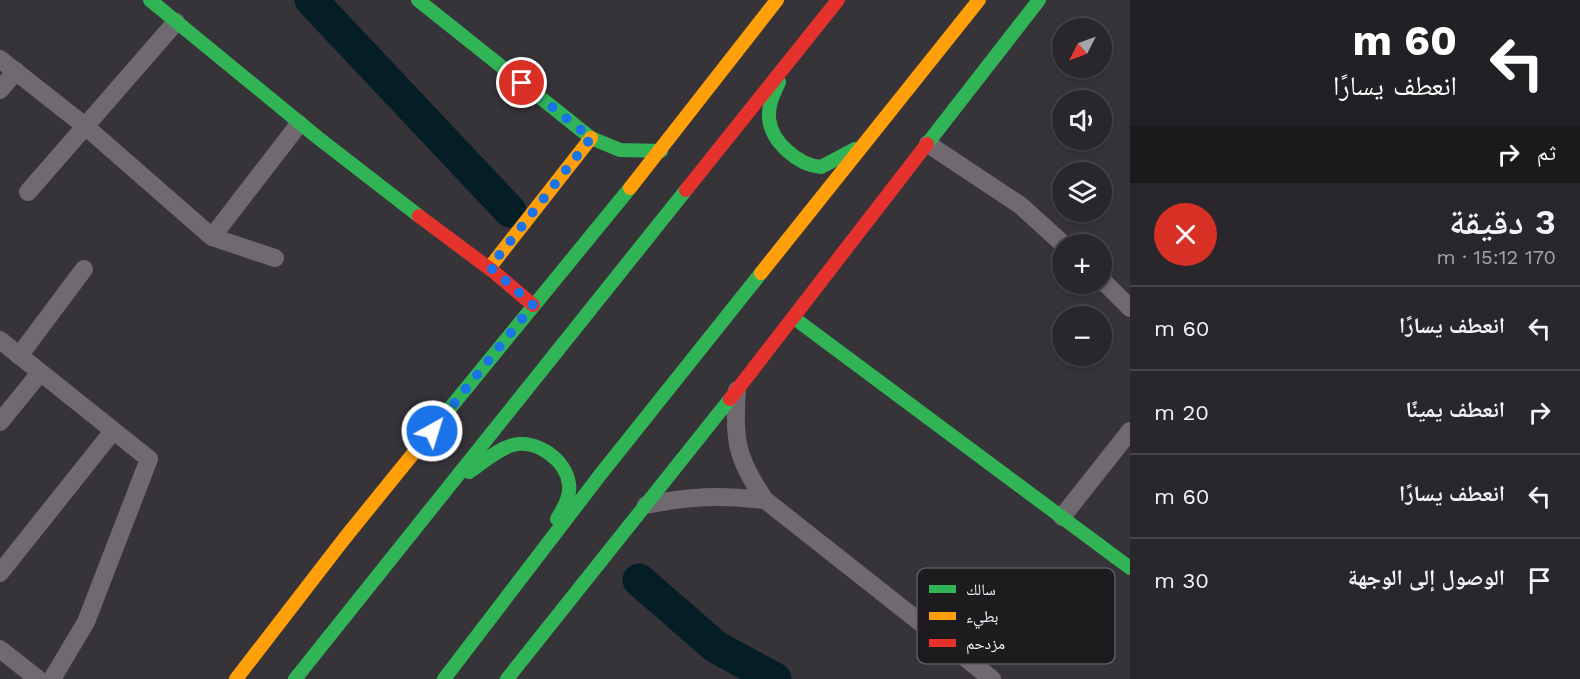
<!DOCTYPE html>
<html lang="ar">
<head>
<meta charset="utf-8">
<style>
  body { margin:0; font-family:"Work Sans","Noto Naskh Arabic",sans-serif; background:#353337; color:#f1f3f6; direction:rtl; height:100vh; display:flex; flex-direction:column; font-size:22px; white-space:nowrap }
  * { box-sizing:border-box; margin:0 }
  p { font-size:20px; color:#a5a5a9 }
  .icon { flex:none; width:33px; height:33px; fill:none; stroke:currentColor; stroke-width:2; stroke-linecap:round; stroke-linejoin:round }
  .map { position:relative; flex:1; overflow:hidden; direction:ltr }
  .sheet { display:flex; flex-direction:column; background:#29272b; width:450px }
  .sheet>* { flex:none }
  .hud { background:#202124; color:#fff; overflow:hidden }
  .needle { width:39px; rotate:228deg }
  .fabs { position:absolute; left:1052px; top:18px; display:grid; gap:12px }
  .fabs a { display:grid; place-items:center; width:60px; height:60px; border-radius:50%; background:#29272b; box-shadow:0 3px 9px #0003,0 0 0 2px #454447; font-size:30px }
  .pin { position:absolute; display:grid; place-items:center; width:51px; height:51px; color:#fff; margin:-26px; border:3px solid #fff; border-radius:50%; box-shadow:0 2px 6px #0007 }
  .me { position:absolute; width:66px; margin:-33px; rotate:39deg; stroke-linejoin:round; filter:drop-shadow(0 0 4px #0008) }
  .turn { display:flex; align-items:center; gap:21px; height:126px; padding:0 24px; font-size:27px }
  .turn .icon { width:78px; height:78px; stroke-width:2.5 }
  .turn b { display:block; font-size:42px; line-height:51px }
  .then { display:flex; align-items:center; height:57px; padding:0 24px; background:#0003; gap:12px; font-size:22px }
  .round { display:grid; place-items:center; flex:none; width:63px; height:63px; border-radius:32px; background:#353337 }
  .summary { display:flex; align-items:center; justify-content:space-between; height:102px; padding:0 24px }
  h1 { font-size:36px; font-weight:600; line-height:45px }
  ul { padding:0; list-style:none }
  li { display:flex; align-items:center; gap:18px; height:84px; padding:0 24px; border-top:2px solid #454447 }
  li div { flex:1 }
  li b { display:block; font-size:22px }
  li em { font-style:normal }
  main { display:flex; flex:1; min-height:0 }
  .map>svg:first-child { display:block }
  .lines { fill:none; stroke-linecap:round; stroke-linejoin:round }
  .river { stroke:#051e25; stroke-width:33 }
  .street { stroke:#706970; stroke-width:18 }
  .fast { stroke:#30b455; stroke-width:14 }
  .slow { stroke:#ff9f0a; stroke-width:14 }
  .jam { stroke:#e5322d; stroke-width:14 }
  .route { stroke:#1a73e8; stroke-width:10; stroke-dasharray:0 18 }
  .key { fill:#1e1b1f; stroke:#5e5b60; stroke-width:1.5 }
  .key-label { font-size:16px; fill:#f5f1f7 }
</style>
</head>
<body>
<main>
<section class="sheet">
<div class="hud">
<div class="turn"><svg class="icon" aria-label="left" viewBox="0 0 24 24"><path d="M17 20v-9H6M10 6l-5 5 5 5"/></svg><div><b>60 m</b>انعطف يسارًا</div></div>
<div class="then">ثم<svg class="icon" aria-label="right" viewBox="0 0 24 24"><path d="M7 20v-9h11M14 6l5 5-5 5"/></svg></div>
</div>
<div class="summary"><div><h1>3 دقيقة</h1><p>170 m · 15:12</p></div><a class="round" style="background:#d93025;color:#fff"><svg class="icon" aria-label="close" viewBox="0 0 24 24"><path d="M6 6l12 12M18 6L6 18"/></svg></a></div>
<ul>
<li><svg class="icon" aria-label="left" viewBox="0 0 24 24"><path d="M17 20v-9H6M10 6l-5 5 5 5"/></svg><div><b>انعطف يسارًا</b></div><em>60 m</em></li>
<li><svg class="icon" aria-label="right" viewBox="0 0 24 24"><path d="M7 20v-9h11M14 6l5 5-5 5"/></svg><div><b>انعطف يمينًا</b></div><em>20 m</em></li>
<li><svg class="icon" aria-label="left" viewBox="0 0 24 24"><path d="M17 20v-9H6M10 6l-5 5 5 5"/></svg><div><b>انعطف يسارًا</b></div><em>60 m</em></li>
<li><svg class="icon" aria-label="arrive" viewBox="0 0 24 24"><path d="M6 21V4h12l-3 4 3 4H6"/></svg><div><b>الوصول إلى الوجهة</b></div><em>30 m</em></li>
</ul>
</section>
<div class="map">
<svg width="1130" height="679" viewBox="0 0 1130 679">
  <rect width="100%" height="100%" fill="#373439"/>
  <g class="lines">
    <!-- river -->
    <path class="river" d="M 311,0 L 510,211
      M 639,580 L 716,647 L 775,679"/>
    <!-- street -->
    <path class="street" d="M 0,59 L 85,126 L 212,237 L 275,258
      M 0,90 L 16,71
      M 928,144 L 1020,205 L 1063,244
      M 28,192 L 176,22
      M 212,237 L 299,124
      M 1101,279 L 1130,308
      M 0,340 L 149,459 L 86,622 L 52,679
      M 19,356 L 84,269
      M 737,390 C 733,441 737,459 765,500 L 992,679
      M 0,422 L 40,373
      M 646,505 C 691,496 719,495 765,500
      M 1062,517 L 1130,431
      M 0,573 L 113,431
      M 0,649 L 38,679"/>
    <!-- fast -->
    <path class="fast" d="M 150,0 L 317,137 L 419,216
      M 418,0 L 591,138 L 620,150 L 661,151
      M 779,82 C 774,93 768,105 769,118 C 771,142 798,165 821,167 L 855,149
      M 927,144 L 1039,0
      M 794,318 L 1130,568
      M 442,418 L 630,188
      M 469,472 C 483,463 497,449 513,445 C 537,439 566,460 569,484 C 571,496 563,509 557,519
      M 295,679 L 686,190
      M 444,679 L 600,475 L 761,273
      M 507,679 L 730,399"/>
    <!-- slow -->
    <path class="slow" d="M 630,188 L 777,0
      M 490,267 L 591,138
      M 761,273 L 979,0
      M 236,679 L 344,539 L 442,418"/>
    <!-- jam -->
    <path class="jam" d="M 686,190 L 838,0
      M 419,216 L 494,272 L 533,305
      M 730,399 L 927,144"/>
  </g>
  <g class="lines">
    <!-- route -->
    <path class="route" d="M 432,431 L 533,305 L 490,267 L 591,138 L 522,83"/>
  </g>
  <!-- legend -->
  <rect x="917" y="568" width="198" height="96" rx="9" class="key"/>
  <rect x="929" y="585" width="27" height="8" fill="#30b455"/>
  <rect x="929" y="612" width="27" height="8" fill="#ff9f0a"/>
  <rect x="929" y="639" width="27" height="8" fill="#e5322d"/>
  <g class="key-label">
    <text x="966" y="595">سالك</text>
    <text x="966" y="622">بطيء</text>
    <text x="966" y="649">مزدحم</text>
  </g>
</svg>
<div class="fabs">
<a><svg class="needle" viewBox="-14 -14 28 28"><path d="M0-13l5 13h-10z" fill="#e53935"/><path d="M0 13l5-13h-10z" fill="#a5a5a9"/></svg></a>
<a><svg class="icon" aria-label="sound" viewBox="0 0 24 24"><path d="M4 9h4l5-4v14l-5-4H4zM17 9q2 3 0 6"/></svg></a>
<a><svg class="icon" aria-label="layers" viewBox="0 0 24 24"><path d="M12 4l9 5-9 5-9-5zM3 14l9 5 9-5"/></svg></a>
<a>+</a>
<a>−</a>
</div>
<div class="pin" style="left:522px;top:83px;background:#d93025"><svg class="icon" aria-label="arrive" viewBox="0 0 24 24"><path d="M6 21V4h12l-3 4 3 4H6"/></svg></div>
<svg class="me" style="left:432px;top:431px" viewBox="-20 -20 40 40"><circle r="17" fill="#1a73e8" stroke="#fff" stroke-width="3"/><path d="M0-11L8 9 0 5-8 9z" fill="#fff"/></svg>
</div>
</main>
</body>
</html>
